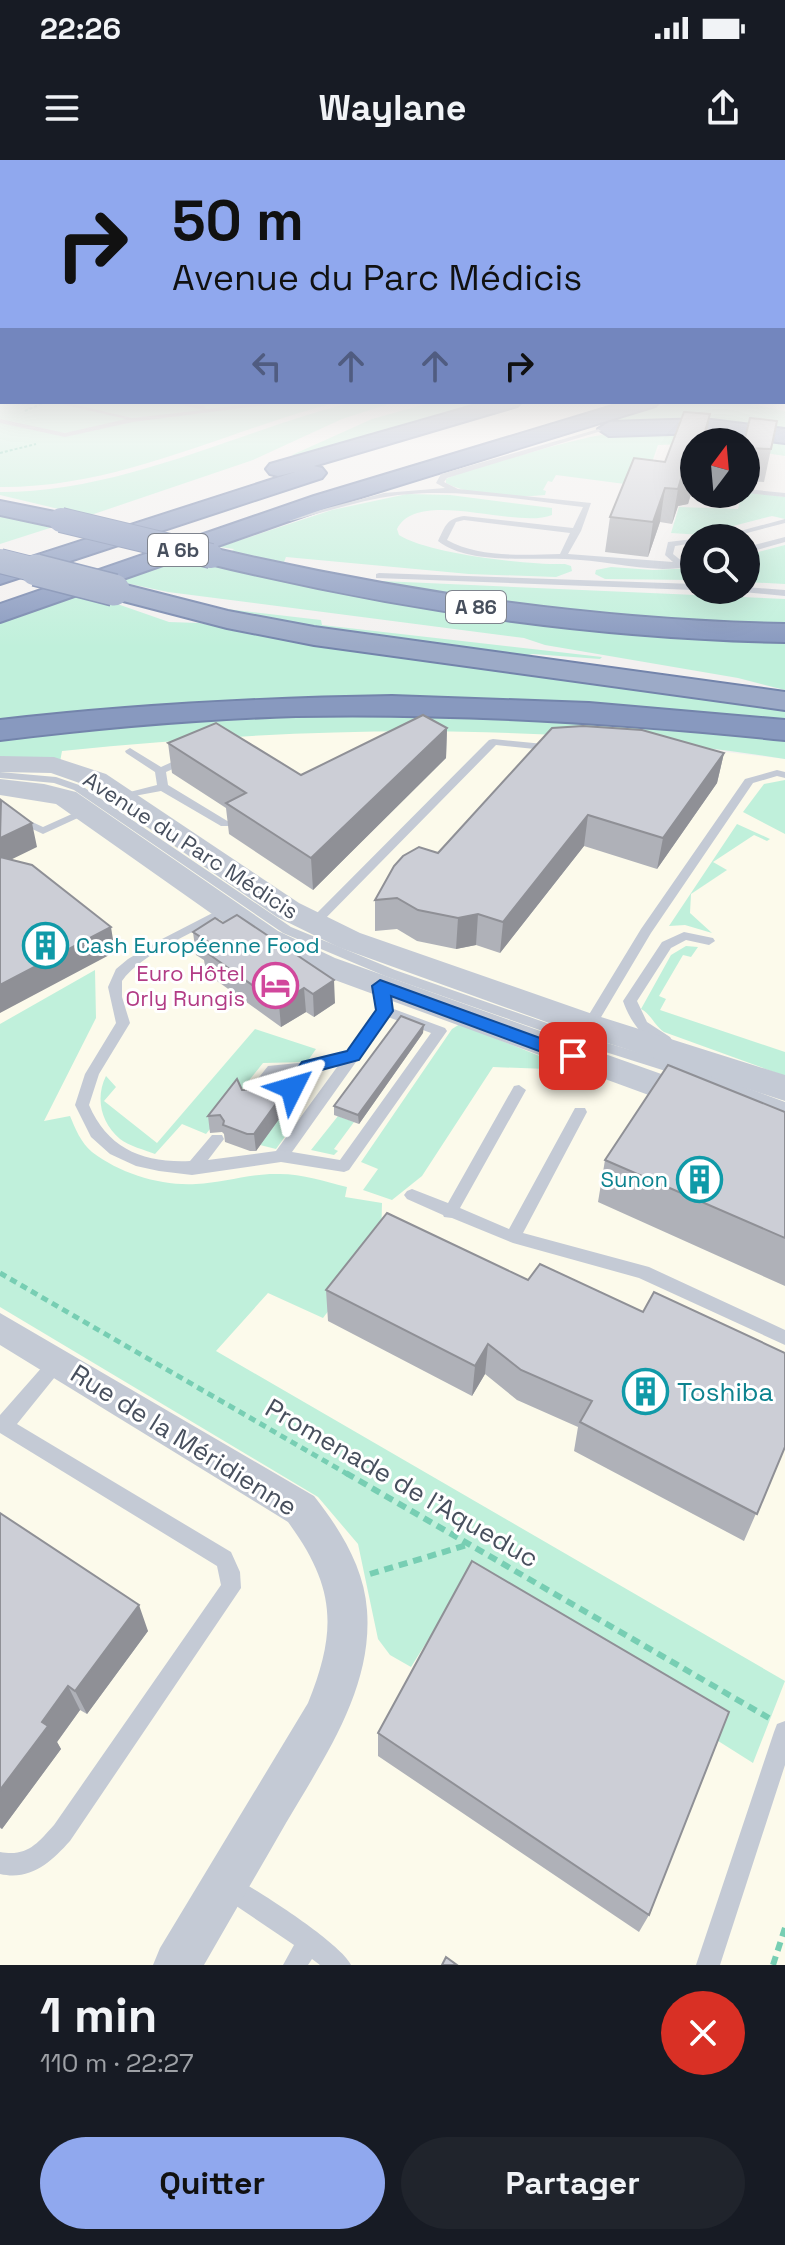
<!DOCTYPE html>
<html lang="fr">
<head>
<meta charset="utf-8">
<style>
  body { margin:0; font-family:"Space Grotesk",sans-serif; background:#20242c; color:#f1f3f6; height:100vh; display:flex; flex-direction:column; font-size:30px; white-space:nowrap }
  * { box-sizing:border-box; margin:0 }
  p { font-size:26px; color:#9ea1a6 }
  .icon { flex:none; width:44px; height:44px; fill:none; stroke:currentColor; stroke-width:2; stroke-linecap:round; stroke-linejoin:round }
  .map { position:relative; height:1805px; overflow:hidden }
  .side { display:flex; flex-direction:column; background:#171b24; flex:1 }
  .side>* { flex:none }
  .hud { position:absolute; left:0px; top:0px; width:786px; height:244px; box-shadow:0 8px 32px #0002; background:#90a8ee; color:#111; overflow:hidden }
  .needle { width:52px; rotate:16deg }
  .buttons { position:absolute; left:680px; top:268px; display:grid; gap:16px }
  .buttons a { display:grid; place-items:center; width:80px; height:80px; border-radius:50%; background:#171b24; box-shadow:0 8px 32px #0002; font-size:40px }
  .pin { position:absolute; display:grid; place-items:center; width:68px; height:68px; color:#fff; margin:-34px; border-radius:16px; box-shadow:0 4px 12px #0006 }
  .me { position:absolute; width:88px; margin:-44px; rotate:50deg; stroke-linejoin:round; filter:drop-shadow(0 0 6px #0008) }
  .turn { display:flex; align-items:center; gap:28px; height:168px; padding:0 40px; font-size:36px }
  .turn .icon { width:104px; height:104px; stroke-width:2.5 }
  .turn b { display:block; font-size:56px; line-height:68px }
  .lanes { display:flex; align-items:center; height:76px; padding:0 40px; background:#0003; justify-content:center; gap:40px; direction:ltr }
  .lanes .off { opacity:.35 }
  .round { display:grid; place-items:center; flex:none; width:84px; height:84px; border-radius:42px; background:#20242c }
  .summary { display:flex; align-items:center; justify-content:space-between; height:136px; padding:0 40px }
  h1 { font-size:48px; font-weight:700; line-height:60px }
  .cta { display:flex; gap:16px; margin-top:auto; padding:16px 40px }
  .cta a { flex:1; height:92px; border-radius:48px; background:#90a8ee; color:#111; font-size:32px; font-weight:700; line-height:92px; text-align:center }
  .cta a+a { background:#20242c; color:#f1f3f6 }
  .status { display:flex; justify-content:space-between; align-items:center; height:56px; padding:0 40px; background:#171b24; direction:ltr }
  .status svg { height:22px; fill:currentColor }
  header { display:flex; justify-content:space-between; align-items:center; height:104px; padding:0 40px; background:#171b24; font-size:36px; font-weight:700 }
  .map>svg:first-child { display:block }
  .commercial { fill:#fcfaeb }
  .green { fill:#c0f0db }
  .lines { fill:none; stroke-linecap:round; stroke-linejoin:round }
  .trunk-casing { stroke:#7384ab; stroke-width:4 }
  .motorway-casing { stroke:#7384ab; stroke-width:4 }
  .path-far2 { stroke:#77ceb3; stroke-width:2; stroke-dasharray:3 2; stroke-linecap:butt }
  .path-far1 { stroke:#77ceb3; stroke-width:5; stroke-dasharray:7 5; stroke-linecap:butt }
  .path { stroke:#77ceb3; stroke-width:6; stroke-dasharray:9 6; stroke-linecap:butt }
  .service { fill:#c4cad5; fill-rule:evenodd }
  .minor { fill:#c4cad5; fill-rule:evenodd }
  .tertiary { fill:#c4cad5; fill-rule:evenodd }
  .trunk { fill:#9caac7; fill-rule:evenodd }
  .motorway { fill:#8899bf; fill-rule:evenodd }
  .trunk-bridge-far1-casing { stroke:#7384ab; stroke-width:26; stroke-linecap:butt }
  .trunk-bridge-casing { stroke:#7384ab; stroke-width:34; stroke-linecap:butt }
  .motorway-bridge-casing { stroke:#7384ab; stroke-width:26; stroke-linecap:butt }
  .trunk-bridge-far1 { stroke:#9caac7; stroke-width:24 }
  .trunk-bridge { stroke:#9caac7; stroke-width:31 }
  .motorway-bridge { stroke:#8899bf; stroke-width:24 }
  .wall { fill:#afb1b8 }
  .shaded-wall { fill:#8f9096 }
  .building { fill:#ccced6; stroke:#8f9096; stroke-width:2 }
  .route { fill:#1a73e8; stroke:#114b97; stroke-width:2 }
  .labels { text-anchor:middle; stroke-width:6; stroke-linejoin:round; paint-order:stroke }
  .shield { fill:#fff; stroke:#7f848e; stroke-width:2 }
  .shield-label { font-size:20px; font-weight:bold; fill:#48505e }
  .street-label { font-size:22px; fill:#48505e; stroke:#fff }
  .culture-label { font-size:22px; fill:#0d838f; stroke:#fff; text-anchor:start }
  .hotel-label { font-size:22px; fill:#b23c85; stroke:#fff; text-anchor:end }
  .near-culture-label { font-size:26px; fill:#0d838f; stroke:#fff; text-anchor:start }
  .near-street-label { font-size:26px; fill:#48505e; stroke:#fff }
</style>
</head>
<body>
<div class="status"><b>22:26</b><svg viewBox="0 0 49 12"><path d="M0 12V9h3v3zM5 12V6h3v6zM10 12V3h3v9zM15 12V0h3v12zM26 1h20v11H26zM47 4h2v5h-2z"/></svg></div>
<header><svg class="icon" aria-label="menu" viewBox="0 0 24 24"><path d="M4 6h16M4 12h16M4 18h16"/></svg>Waylane<svg class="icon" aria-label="share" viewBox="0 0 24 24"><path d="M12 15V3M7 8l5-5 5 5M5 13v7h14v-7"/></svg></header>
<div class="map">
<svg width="785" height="1805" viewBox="0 0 785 1805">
  <rect width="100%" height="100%" fill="#f3f1f0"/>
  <!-- commercial -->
  <path class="commercial" d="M 328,570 L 473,571 L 579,575 L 785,599 L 785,1805 L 0,1805 L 0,611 L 32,594 L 185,578 Z"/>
  <!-- green -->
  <path class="green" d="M 0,235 L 2,242 L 338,242 C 224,271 120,328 0,327 Z
    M 353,242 L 395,242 L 342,259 L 253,300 L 88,356 L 0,335 L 0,332 C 124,332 235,272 353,242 Z
    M 433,242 L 492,242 L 296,297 L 292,295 L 372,259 Z
    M 674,242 L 742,242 L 785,251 L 785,272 L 618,265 L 609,260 Z
    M 635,270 L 683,270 L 785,280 L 785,296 L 746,290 L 746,282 L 658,285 L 649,311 L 694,317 L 694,333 L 556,315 L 552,322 L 548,321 L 543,330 L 546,331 L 545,335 C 516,338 473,337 446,323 L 446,319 C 468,308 494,302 518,296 C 557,285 594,274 635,270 Z
    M 746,332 L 785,337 L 785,359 L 772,356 L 733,366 L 739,371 L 719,376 L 671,373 L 679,347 L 738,349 L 741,338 L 706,334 Z
    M 407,334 L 450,335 L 552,348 L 552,355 C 516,370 418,327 397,369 L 399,375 C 428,394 529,405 565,404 L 571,406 L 572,411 L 556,417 L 469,414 L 286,397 L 284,402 L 231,392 L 234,389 L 219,387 L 332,350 Z
    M 0,354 L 53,367 L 0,384 Z
    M 785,385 L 785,424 L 746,422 L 746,395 Z
    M 174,398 L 620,470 L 785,483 L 785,530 L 738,518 L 545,485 L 524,478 L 168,432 L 111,420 Z
    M 611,407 L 653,410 L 694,408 L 694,420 L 605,419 L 595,414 L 596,410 Z
    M 382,421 L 785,439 L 785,465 C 649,459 515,445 380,424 Z
    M 80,431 L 169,462 L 199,463 L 370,493 L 785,548 L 785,564 L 554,545 L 0,561 L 0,460 Z
    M 210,447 L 321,460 L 322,465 L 602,497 L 600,499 L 533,494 L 517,497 L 300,465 Z
    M 344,554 L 548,557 L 785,577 L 785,599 C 545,561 303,566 62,591 L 60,602 L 0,599 L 0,579 C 115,564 229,557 344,554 Z
    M 785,620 L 785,674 L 743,652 L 764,624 Z
    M 737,664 L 770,679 L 767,681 L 754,675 L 713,702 L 727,710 L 691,734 L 690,753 L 712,773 L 685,765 L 669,766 Z
    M 686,786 L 698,787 L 691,797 L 683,795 L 659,836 L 666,839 L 660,850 L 785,892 L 785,916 L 664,872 C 654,865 651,854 641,849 L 671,795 Z
    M 95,810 L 96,858 L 44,961 L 70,956 C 75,968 81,983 92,992 C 121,1014 161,1026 196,1024 C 223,1023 248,1014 275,1014 C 300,1013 324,1021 347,1027 L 345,1037 L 382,1043 L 381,1082 L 323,1158 L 268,1133 L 216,1191 L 785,1521 L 753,1603 L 465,1421 L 411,1507 L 390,1495 L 378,1479 L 358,1384 L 318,1337 L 0,1147 L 0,864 Z
    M 460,864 L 574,910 L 493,907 L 422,1016 L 392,1040 L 363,1030 L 378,1009 L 361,1002 L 452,869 Z
    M 255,869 L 316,889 L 307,902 L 263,903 L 206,974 L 182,964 L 155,994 C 145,990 129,986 120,979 C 101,963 95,938 106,916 L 116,927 L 104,941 L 157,983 Z
    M 288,952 L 299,952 L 300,956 L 276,989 L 260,985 L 281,956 Z
    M 338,956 L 354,962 L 334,989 L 338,991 L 334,995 L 311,990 Z"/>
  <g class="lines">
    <defs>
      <path id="trunk" d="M 114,422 L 228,451 L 314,467 L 785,532 L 785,550 L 314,485 L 227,468 L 104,436 L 100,430 L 104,424 Z"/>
      <path id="motorway" d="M 487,242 L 521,242 L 517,246 L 314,306 L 322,308 L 326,313 L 322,318 L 0,424 L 0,407 L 295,312 L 278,316 L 270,314 L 266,309 L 270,304 Z
        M 626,242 L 659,242 L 655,246 L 332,346 L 212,388 C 401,432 590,460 785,464 L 785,482 C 587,478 393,449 202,402 L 198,396 L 200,392 L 0,462 L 0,444 L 314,336 Z
        M 703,259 L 785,269 L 785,283 L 703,273 L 609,276 L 598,269 L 609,262 Z
        M 0,341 L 70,355 L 74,360 L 70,365 L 61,368 L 0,355 Z
        M 392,536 L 589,543 L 785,560 L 785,580 C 622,563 459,553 296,556 C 197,559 98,568 0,580 L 0,560 C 131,545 261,538 392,536 Z"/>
    </defs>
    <!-- trunk casing -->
    <use href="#trunk" class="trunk-casing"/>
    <!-- motorway casing -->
    <use href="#motorway" class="motorway-casing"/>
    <!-- path-far2 -->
    <path class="path-far2" d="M 25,251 L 43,243
      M 0,293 L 36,284"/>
    <!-- path-far1 -->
    <path class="path-far1" d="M 0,1113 L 349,1315"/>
    <!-- path -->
    <path class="path" d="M 346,1313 L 769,1558
      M 370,1414 L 467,1385
      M 773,1805 L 785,1768"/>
    <!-- service -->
    <path class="service" d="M 52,242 L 64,242 L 132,258 L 203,250 L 170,242 L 204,246 L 206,249 L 270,242 L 290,242 L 133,262 L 65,277 L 0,263 L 0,259 L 65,273 L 126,259 Z
      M 602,268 L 608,269 L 447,318 L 444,322 L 458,329 L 591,343 L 581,371 L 568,394 L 673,402 L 665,395 L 668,382 L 694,379 L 694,383 L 675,386 L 673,394 L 683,402 L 694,400 L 694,406 C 684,407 674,409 663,409 C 631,408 598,400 565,399 C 527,397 469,405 438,381 C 446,365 446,359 464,356 L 573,368 L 583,347 C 522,340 460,328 398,335 C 361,340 326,352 290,361 L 286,359 L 384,333 L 445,328 L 436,323 L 441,314 ZM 464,360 L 570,373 L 560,394 C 524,395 479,398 447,380 L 456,362 Z
      M 746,329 L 785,333 L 785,337 L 746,333 Z
      M 785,359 L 785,363 L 728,378 L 714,378 Z
      M 785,377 L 785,382 L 746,393 L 746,387 Z
      M 379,413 L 694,424 L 694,430 L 376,418 L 376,414 Z
      M 746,427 L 785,430 L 785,436 L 743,432 L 742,430 L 746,430 Z
      M 493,579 L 554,585 L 559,588 L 554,591 L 496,585 L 317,767 L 309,767 L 307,764 L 309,761 L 489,580 Z
      M 130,588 L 161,607 L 183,597 L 191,597 L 191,601 L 166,612 L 168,625 L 229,662 L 229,666 L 221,666 L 161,631 L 118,639 L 118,635 L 157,625 L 155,612 L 126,593 L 125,591 Z
      M 777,610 L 785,612 L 785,618 L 777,616 L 753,623 L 651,773 L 591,874 L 581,874 L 579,871 L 641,769 L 745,619 Z
      M 0,612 L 56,617 L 82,626 L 291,767 L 395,810 L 587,877 L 704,912 L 785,942 L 785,953 L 694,920 L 577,883 L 385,816 L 283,773 L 74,630 L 54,623 L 0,618 Z
      M 0,647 L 43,667 L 83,649 L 87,648 L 93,651 L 43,674 L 0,654 Z
      M 230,744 L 236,748 L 234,751 C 203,768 141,793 122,821 L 122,837 L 130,863 L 99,914 L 89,945 C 108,989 143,1003 190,1001 L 212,975 L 222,975 L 224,979 L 208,1000 L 276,991 L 340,903 L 313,911 L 280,953 L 270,953 L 268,949 L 295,913 L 277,915 L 254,944 L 244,944 L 242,940 L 244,936 L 268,906 L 308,902 L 349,891 L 378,851 L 373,826 L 380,822 L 387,826 L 391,848 L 445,868 L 447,871 L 349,1010 L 344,1012 L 281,1002 L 192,1015 L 159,1011 L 136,1006 L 110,994 L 91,977 L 75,945 L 85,914 L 116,863 L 108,827 L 116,809 L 128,799 L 162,779 ZM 388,857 L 431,873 L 340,1000 L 292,992 Z
      M 684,772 L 713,778 L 715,781 L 709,785 L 686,780 L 671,788 L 637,841 L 647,862 L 670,877 L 672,880 L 670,883 C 646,887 630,861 623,841 L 662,782 Z
      M 519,925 L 526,930 L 460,1048 L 509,1069 L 575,948 L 585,948 L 587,952 L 523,1073 L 649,1107 L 785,1170 L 785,1185 L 639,1118 L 513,1083 L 452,1058 L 444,1057 L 443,1055 L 407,1039 L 404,1035 L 407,1031 L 412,1029 L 448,1043 L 514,926 Z
      M 57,1194 L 63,1197 L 66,1202 L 63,1207 L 17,1264 L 231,1392 L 240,1412 L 241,1428 L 70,1681 C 51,1702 31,1721 0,1714 L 0,1692 C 27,1697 37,1684 54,1665 L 221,1425 L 217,1406 L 0,1273 L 0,1255 L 51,1197 Z
      M 785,1561 L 785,1605 L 720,1805 L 696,1805 L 774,1572 L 777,1564 Z
      M 228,1715 C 251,1725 342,1784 351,1805 L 320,1805 L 312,1799 L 308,1805 L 283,1805 L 294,1785 L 220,1735 L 216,1727 L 220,1719 Z"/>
    <!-- minor -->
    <path class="minor" d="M 0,1153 L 314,1336 C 340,1369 364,1407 367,1450 C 373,1529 324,1598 286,1663 C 259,1710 231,1758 204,1805 L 153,1805 L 160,1788 L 308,1543 C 338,1469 335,1426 288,1362 L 0,1185 Z"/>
    <!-- tertiary -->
    <path class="tertiary" d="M 0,596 L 54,597 L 106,614 L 299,743 L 360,773 L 601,857 L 785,915 L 785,941 L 577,873 L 338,787 L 277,757 L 88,626 L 51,613 L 0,612 Z
      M 0,619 L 44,624 L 76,632 L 278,771 L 335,798 L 785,958 L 785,985 L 313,812 L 256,785 L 56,644 L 0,635 Z"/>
    <!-- trunk -->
    <use href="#trunk" class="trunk"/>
    <!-- motorway -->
    <use href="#motorway" class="motorway"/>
    <defs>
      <path id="trunk-bridge-far1" d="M 0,401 L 44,412"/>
      <path id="trunk-bridge" d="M 36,410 L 114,430"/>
      <path id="motorway-bridge" d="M 61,360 L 211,396"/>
    </defs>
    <!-- trunk-bridge-far1 casing -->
    <use href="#trunk-bridge-far1" class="trunk-bridge-far1-casing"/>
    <!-- trunk-bridge casing -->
    <use href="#trunk-bridge" class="trunk-bridge-casing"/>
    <!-- motorway-bridge casing -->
    <use href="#motorway-bridge" class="motorway-bridge-casing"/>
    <!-- trunk-bridge-far1 -->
    <use href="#trunk-bridge-far1" class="trunk-bridge-far1"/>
    <!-- trunk-bridge -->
    <use href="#trunk-bridge" class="trunk-bridge"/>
    <!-- motorway-bridge -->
    <use href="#motorway-bridge" class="motorway-bridge"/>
  </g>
  <!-- wall -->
  <path class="wall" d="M 777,261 L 764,322 L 746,321 L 746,282 Z
    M 694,282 L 694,324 L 688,344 L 678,346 L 672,364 L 660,362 L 648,397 L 605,392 L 610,357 L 665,302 Z
    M 447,568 L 446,598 L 313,730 L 229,674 L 226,648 L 172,613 L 168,583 L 301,615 Z
    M 724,593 L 717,623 L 657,709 L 584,686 L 500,793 L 476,785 L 456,789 L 417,781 L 397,769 L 375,771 L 375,740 L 438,693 Z
    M 193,772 L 335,843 L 314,857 L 306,852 L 281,867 L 206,813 L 204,800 L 196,795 Z
    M 423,873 L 359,964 L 334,955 L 334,946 Z
    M 242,930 L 266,936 L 282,955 L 256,991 L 250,991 L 225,982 L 224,974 L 222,972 L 210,973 L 208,956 Z
    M 785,952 L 785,1126 L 598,1042 L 605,1000 Z
    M 387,1053 L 785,1287 L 744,1381 L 574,1291 L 578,1267 L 517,1240 L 485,1214 L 472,1236 L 328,1161 L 326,1130 Z
    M 0,1353 L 148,1471 L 87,1554 L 80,1550 L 57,1582 L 61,1589 L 2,1669 L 0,1668 Z
    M 378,1573 L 649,1755 L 639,1772 L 378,1596 Z"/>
  <!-- shaded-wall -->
  <path class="shaded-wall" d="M 710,254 L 706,282 L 702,282 Z
    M 694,309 L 694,324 L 688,344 L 678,346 L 672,364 L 678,329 L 683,312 Z
    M 665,328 L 660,362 L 648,397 L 653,362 Z
    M 447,568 L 446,598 L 313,730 L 311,698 Z
    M 724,593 L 717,623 L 657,709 L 663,678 Z
    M 588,655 L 584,686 L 500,793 L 503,762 Z
    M 32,663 L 37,687 L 0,705 L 0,678 Z
    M 478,754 L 476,785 L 456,789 L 458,758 Z
    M 111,767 L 115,792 L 0,853 L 0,825 Z
    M 334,820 L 335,843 L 314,857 L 313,834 Z
    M 304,828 L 306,852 L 281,867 L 279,844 Z
    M 424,865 L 423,873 L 359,964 L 358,955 Z
    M 280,938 L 282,955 L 256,991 L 254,974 Z
    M 488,1184 L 485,1214 L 472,1236 L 475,1206 Z
    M 139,1445 L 148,1471 L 87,1554 L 75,1531 Z
    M 68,1526 L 80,1550 L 57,1582 L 61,1589 L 2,1669 L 0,1667 L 0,1630 L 42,1562 Z"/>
  <!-- building -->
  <path class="building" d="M 684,252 L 710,254 L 702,282 L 694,282 L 694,310 L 683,312 L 678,329 L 665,328 L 653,362 L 610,357 L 634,298 L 665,302 Z
    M 750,258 L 777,261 L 771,289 L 746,288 L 746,282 L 744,282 Z
    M 423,555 L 447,568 L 311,698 L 226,643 L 246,633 L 168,583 L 216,563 L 301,615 Z
    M 583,566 L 642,570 L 724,593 L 663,678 L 588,655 L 503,762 L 478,754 L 458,758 L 418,750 L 397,738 L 375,740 L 394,706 L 403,696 L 419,687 L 438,693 L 552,568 Z
    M 1,640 L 32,663 L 0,678 Z
    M 0,697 L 32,705 L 111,767 L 0,825 Z
    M 237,755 L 334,820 L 313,834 L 304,828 L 279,844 L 203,790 L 213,785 L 193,772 L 215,758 L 223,763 Z
    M 401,856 L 424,865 L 358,955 L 334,946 Z
    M 668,905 L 785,952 L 785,1078 L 605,1000 Z
    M 237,919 L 242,930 L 252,930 L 257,926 L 265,929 L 264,933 L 268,939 L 280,938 L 254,974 L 247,974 L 223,965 L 224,961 L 220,955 L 208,956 Z
    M 387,1053 L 528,1120 L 540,1104 L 643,1152 L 654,1132 L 785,1193 L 785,1287 L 757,1354 L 580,1262 L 592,1241 L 521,1210 L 488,1184 L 475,1206 L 326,1130 Z
    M 0,1353 L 139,1445 L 75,1531 L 68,1526 L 42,1562 L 48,1566 L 0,1630 Z
    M 472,1401 L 729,1552 L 649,1755 L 378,1573 Z
    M 446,1797 L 457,1805 L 442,1805 Z"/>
  <!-- sky -->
  <linearGradient id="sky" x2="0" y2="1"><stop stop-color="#83bcea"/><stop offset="0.48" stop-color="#faf9f8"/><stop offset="1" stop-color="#faf9f8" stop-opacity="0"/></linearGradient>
  <rect width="785" height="487" fill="url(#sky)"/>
  <!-- route -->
  <path class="route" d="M 380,820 L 579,892 L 582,896 L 573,903 L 566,901 L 391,836 L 393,851 L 359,900 L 314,912 L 298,933 L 285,933 L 283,928 L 302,902 L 347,891 L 376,850 L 372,826 Z"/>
  <!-- icons -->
  <defs>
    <symbol id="building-ring" viewBox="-11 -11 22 22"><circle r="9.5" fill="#fff" stroke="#0f9aa8" stroke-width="1.5"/><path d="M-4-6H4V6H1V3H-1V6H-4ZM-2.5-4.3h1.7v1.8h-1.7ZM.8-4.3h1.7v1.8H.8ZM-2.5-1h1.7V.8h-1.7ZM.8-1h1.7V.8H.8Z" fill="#0f9aa8"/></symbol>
    <symbol id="hotel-ring" viewBox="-11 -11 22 22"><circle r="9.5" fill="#fff" stroke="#d1479c" stroke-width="1.5"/><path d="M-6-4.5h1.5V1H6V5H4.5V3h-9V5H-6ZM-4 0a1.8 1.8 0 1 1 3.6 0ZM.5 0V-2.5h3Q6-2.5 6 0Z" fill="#d1479c"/></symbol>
  </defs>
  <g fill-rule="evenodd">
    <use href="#building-ring" x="20" y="760" width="51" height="51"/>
    <use href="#hotel-ring" x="250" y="800" width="51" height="51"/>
    <use href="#building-ring" x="674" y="994" width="51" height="51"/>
    <use href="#building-ring" x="620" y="1206" width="51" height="51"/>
  </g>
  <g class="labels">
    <!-- shield labels -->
    <g class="shield">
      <rect x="148" y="374" width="60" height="32" rx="6"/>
      <rect x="446" y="431" width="60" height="32" rx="6"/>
    </g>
    <g class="shield-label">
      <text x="178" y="397">A 6b</text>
      <text x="476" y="454">A 86</text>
    </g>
    <!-- street labels -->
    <g class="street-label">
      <text transform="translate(191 685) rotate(33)" y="8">Avenue du Parc Médicis</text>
    </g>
    <!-- culture labels -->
    <g class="culture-label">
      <text x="76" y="793">Cash Européenne Food</text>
      <text x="668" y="1027" text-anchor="end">Sunon</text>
    </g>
    <!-- hotel labels -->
    <g class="hotel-label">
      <text x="245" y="821">Euro Hôtel<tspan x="245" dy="25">Orly Rungis</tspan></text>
    </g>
    <!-- near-culture labels -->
    <g class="near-culture-label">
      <text x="677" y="1241">Toshiba</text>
    </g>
    <!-- near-street labels -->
    <g class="near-street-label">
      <text transform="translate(184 1280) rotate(32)" y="9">Rue de la Méridienne</text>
      <text transform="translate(402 1323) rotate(30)" y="9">Promenade de l'Aqueduc</text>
    </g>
  </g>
</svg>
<div class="buttons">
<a><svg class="needle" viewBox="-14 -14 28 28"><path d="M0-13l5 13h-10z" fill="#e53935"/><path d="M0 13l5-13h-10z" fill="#9ea1a6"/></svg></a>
<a><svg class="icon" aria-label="search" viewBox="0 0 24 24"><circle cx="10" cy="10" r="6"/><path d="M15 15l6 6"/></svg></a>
</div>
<div class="pin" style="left:573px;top:896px;background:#d93025"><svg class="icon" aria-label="arrive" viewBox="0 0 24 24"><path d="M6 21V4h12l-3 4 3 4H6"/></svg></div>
<svg class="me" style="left:292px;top:928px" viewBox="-20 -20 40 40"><path d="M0-17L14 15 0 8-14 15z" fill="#1a73e8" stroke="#fff" stroke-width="4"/></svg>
<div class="hud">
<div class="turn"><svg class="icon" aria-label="right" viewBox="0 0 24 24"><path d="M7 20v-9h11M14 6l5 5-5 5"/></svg><div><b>50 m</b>Avenue du Parc Médicis</div></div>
<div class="lanes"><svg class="icon off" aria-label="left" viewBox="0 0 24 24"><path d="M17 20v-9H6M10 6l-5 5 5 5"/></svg><svg class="icon off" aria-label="ahead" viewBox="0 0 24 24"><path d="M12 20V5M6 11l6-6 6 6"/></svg><svg class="icon off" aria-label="ahead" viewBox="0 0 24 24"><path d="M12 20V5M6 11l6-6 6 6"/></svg><svg class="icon" aria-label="right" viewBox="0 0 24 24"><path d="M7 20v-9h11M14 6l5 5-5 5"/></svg></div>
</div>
</div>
<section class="side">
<div class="summary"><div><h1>1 min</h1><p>110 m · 22:27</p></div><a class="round" style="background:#d93025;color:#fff"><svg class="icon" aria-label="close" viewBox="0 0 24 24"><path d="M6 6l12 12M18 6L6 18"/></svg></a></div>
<div class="cta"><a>Quitter</a><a>Partager</a></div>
</section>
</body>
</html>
